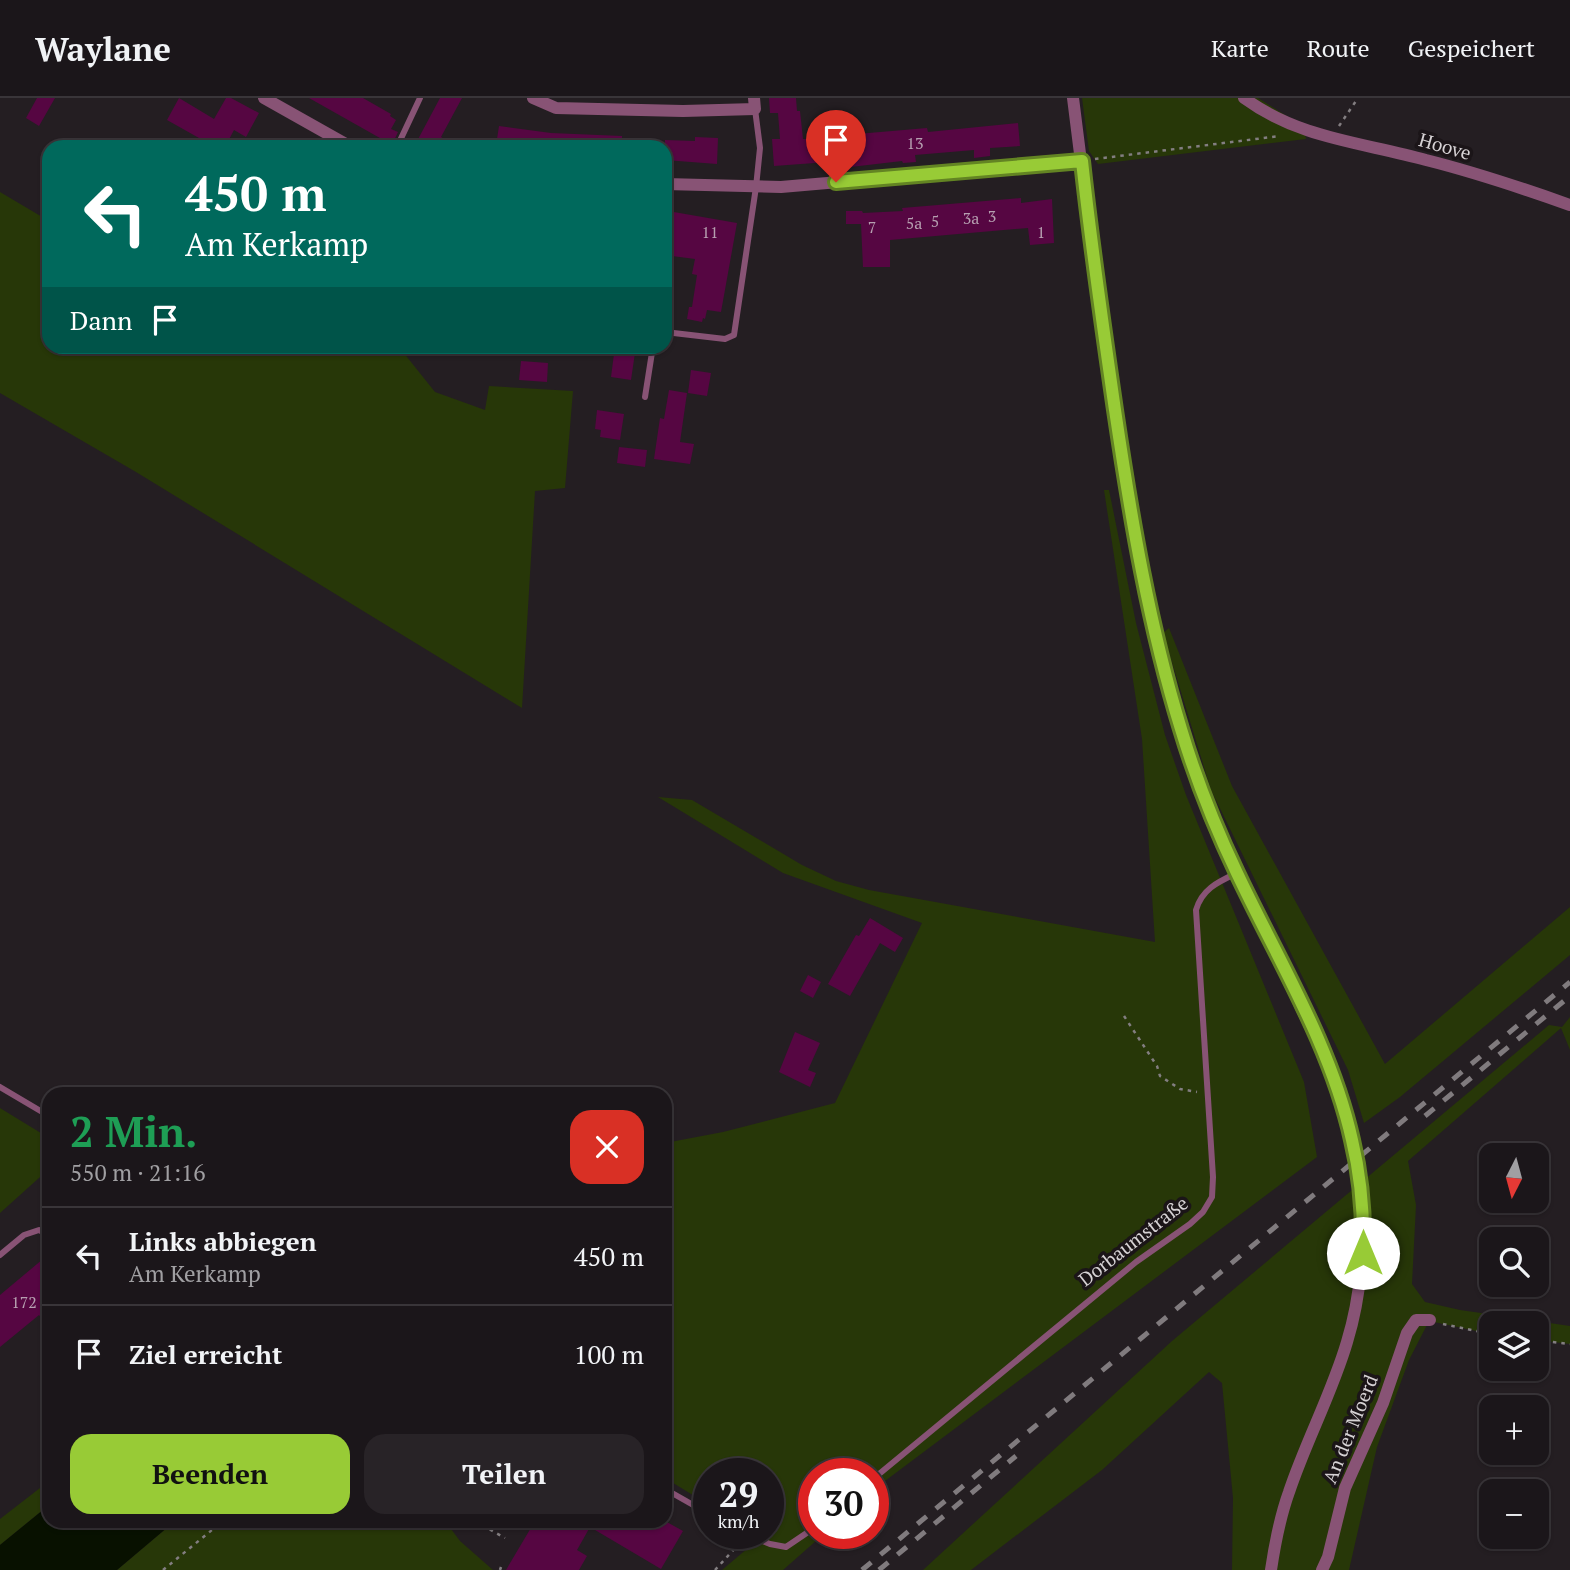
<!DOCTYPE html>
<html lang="de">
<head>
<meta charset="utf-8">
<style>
  body { margin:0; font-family:"PT Serif",serif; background:#282327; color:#f1f3f6; height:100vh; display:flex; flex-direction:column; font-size:26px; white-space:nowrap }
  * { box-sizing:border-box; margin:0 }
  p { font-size:23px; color:#a09fa2 }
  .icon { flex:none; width:38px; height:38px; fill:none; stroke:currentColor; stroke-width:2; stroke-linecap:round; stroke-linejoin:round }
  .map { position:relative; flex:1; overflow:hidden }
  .drawer { position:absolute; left:42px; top:989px; width:630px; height:441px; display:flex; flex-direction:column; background:#1b161a; border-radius:21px; box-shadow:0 2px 5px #0004,0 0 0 2px #393539 }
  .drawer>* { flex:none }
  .guide { position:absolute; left:42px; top:42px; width:630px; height:214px; border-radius:21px; box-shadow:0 2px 5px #0004,0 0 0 2px #393539; background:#00695c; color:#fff; overflow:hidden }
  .needle { width:46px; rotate:186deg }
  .controls { position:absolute; left:1479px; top:1045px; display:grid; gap:14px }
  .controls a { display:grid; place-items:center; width:70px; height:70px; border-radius:14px; background:#1b161a; box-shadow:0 2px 5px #0004,0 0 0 2px #393539; font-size:35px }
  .speed { position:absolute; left:693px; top:1360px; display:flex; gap:14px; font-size:35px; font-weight:700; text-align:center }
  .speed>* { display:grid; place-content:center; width:91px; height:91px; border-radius:50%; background:#1b161a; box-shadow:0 2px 5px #0004,0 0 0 2px #393539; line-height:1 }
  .speed small { font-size:18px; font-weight:400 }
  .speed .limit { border:10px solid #d22; background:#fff; color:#111 }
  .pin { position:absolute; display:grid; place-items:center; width:60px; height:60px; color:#fff; margin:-72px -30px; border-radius:50% 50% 50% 0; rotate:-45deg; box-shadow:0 0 7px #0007 }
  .pin .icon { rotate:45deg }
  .me { position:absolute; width:77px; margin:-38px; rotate:0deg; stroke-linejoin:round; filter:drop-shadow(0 0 5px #0008) }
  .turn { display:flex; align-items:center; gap:24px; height:147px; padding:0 28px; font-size:32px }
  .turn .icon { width:91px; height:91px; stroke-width:2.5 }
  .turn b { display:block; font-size:49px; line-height:60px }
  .then { display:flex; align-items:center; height:66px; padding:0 28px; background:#0003; gap:14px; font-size:26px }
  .round { display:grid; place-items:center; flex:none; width:74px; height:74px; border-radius:21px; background:#282327 }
  .overview { display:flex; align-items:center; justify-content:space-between; height:119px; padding:0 28px }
  h1 { font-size:42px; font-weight:700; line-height:52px; color:#1e9e55 }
  .action { display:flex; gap:14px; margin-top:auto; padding:14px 28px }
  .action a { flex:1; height:80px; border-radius:21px; background:#98cb36; color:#111; font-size:28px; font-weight:700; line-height:80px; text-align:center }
  .action a+a { background:#282327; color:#f1f3f6 }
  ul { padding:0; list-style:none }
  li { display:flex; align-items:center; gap:21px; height:98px; padding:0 28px; border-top:2px solid #393539 }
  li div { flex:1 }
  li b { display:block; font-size:26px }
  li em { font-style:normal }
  header { display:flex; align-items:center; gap:42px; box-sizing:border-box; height:98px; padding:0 35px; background:#1b161a; border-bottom:2px solid #393539 }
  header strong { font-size:33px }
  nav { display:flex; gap:38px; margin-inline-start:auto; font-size:24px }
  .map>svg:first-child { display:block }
  .green { fill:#273708 }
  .water { fill:#081100 }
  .building { fill:#560642 }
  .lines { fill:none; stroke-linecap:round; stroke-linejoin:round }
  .path { stroke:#837e81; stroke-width:2.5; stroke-dasharray:3.5 5; stroke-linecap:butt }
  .lane { stroke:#885375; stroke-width:6 }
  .street { stroke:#885375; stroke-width:12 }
  .rail { stroke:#807b7e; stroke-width:5; stroke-dasharray:12 12; stroke-linecap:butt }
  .street-bridge { stroke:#885375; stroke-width:12 }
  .route-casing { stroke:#638423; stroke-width:18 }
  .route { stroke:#98cb36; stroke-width:12 }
  .labels { text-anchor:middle; stroke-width:7; stroke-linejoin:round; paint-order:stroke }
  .number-label { font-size:16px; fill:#b69fb0 }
  .street-label { font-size:19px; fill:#d6d2d4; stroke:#1b1518 }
</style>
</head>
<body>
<header>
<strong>Waylane</strong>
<nav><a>Karte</a><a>Route</a><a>Gespeichert</a></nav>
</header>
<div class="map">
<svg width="1570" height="1472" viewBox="0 0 1570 1472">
  <rect width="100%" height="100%" fill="#241e22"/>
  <!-- green -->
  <path class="green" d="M 1082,0 L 1258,0 L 1304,29 L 1306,41 L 1098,66 L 1089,53 Z
    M 0,94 L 49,123 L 49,248 L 399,249 L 435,294 L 485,312 L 489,288 L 573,293 L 565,390 L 535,393 L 522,610 L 136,374 L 0,295 Z
    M 1104,392 L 1109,392 L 1136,525 L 1165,637 L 1186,697 L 1304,984 L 1317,1059 L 873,1392 L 873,1376 L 814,1376 L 814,1435 L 825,1435 L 783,1472 L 722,1472 L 761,1439 L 755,1435 L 768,1435 L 768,1376 L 709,1376 L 709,1407 L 665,1380 L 665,1045 L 723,1034 L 835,1005 L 922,825 L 783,775 L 658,699 L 692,702 L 802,767 L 836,783 L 869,792 L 1155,844 L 1142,641 Z
    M 1169,530 L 1232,688 L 1385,966 L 1570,809 L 1570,857 L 1400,999 L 1364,1025 L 1348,972 L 1211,692 L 1163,535 Z
    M 1570,919 L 1570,952 L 1561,930 L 1408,1063 L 1416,1107 L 1412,1186 L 1425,1204 L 1460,1212 L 1570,1228 L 1570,1246 L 1537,1242 L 1536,1225 L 1491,1225 L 1491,1236 L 1429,1223 L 1409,1262 L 1377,1349 L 1349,1472 L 1232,1472 L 1233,1400 L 1222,1285 L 1209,1274 L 1102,1372 L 971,1472 L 923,1472 L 1172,1243 L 1549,927 L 1562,929 Z
    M 0,1010 L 49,1040 L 49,1071 L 0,1115 Z
    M 49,1383 L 49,1407 L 0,1447 L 0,1421 Z
    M 175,1423 L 445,1423 L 460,1443 L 493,1472 L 117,1472 Z"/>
  <!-- water -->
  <path class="water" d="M 49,1407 L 49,1423 L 175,1423 L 117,1472 L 0,1472 L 0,1447 Z"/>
  <!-- building -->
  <path class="building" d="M 37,0 L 55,0 L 39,28 L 26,20 Z
    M 179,0 L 214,21 L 226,0 L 231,0 L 259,15 L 246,39 L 234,32 L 225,49 L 194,49 L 199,40 L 167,22 Z
    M 309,0 L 363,0 L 391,16 L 390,18 L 396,22 L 391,31 L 398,34 L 391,49 L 385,49 L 387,44 Z
    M 440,0 L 462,0 L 441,39 L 458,49 L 403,49 L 407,40 L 416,45 Z
    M 769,0 L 796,0 L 797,13 L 800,13 L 803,41 L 857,39 L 857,36 L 927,30 L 928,34 L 1018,25 L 1020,48 L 990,50 L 990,58 L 974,60 L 974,52 L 915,57 L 916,64 L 903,65 L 902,63 L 842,70 L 842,63 L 774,68 L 772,41 L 780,41 L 778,15 L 770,15 Z
    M 499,28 L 551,35 L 622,38 L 622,49 L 499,49 L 497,41 Z
    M 695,39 L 718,40 L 717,66 L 665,62 L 665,42 L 695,43 Z
    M 1021,100 L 1021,105 L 1052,101 L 1054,145 L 1030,147 L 1028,130 L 890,142 L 890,169 L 863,169 L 861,126 L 846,126 L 846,113 L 862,113 L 863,115 L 903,113 L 902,110 Z
    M 668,113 L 737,125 L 721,214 L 707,212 L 705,221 L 703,220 L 702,224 L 687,221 L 689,209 L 692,209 L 697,177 L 692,176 L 695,161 L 672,158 L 672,155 L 665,154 Z
    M 615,248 L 636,248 L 631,282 L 611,279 Z
    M 521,263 L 548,265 L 547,284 L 519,282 Z
    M 691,272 L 711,275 L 707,298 L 688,295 Z
    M 669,292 L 687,295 L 680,344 L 694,346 L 690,366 L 654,361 L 660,320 L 664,321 Z
    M 597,312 L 624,316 L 620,342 L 600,339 L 601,332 L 595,331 Z
    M 619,349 L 647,352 L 645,369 L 617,365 Z
    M 870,820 L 903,840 L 895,854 L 880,845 L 850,898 L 828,886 L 856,837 L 859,838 Z
    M 808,877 L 821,884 L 813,900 L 800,893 Z
    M 795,934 L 820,945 L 808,972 L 816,975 L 810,989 L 779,974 Z
    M 43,1161 L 49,1168 L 49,1229 L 39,1217 L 0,1249 L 0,1197 Z
    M 535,1423 L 665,1423 L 683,1433 L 661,1471 L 590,1429 L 577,1452 L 587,1458 L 579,1472 L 506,1472 Z"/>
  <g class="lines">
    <!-- path -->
    <path class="path" d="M 1339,28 L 1358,0
      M 1095,61 L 1280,38
      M 1124,918 L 1157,968 L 1160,978 L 1180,991 L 1197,994
      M 1443,1226 L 1491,1236
      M 1536,1242 L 1570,1246
      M 475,1423 L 505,1440
      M 163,1472 L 223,1423
      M 500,1472 L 501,1469
      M 715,1472 L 739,1446"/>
    <!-- lane -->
    <path class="lane" d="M 397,49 L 420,0
      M 665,234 L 725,241 L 734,237 L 756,89 L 760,50 L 755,11
      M 645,299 L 653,248
      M 0,989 L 49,1018
      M 0,1157 L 24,1137 L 39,1132 L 49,1137
      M 873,1381 L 1136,1164 L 1190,1126 L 1203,1114 L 1212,1099 L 1213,1079 L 1196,812 C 1202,791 1218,784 1237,775
      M 665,1391 L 709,1416
      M 742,1435 L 770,1446 L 786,1449 L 814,1430"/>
    <!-- street -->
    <path class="street" d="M 264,0 L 351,49
      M 533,0 L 556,10 L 683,13 L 755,11 L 754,0
      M 1073,0 L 1097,191 L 1134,434 L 1163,568 L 1202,694 L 1237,775 L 1326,962 L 1352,1041
      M 1244,0 C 1300,41 1361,44 1426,62 C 1474,74 1522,90 1570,107
      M 665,86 L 781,89 L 1082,63
      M 1271,1472 C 1275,1445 1280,1419 1289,1394 C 1306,1343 1332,1295 1347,1244 C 1362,1195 1365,1146 1361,1095
      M 1322,1472 L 1328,1459 L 1345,1390 L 1383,1305 L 1407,1235 L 1416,1222 L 1430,1222"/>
    <!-- rail -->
    <path class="rail" d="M 1425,1018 L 1570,898
      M 862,1472 L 1570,884
      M 879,1472 L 1016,1358"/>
    <!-- street-bridge -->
    <path class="street-bridge" d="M 1352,1041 L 1361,1095"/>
  </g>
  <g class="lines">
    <defs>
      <path id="route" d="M 836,84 L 1082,63 C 1091,147 1103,229 1115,312 C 1131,420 1149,527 1181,631 C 1196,681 1215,729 1237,775 C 1278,862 1331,947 1352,1042 C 1361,1079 1364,1117 1363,1155"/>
    </defs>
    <!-- route casing -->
    <use href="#route" class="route-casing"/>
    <!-- route -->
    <use href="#route" class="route"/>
  </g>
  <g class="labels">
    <!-- number labels -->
    <g class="number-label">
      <text x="915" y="51">13</text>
      <text x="992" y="124">3</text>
      <text x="971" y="126">3a</text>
      <text x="935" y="129">5</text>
      <text x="914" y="131">5a</text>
      <text x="872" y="135">7</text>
      <text x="710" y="140">11</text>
      <text x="1041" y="140">1</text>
      <text x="24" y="1210">172</text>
    </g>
    <!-- street labels -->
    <g class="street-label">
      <text transform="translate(1445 48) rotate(16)" y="7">Hoove</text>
      <text transform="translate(1133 1143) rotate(-38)" y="7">Dorbaumstraße</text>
      <text transform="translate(1350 1331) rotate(-68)" y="7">An der Moerd</text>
    </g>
  </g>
</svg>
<div class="controls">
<a><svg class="needle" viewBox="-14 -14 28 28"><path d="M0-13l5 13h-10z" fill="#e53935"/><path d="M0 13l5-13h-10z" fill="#a09fa2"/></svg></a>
<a><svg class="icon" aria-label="search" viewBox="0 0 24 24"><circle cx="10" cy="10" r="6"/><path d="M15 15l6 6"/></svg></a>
<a><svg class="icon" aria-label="layers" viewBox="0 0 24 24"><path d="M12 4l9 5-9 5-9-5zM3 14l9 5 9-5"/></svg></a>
<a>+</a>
<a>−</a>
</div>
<div class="speed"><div>29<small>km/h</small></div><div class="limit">30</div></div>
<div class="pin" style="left:836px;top:84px;background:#d93025"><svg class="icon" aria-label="arrive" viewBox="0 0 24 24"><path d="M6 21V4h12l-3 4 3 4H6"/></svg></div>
<svg class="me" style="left:1363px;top:1155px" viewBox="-20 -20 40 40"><circle r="19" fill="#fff"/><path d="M0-13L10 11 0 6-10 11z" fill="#98cb36"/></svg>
<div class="guide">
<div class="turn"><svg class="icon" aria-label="left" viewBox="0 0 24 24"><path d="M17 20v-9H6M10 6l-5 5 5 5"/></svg><div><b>450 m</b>Am Kerkamp</div></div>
<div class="then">Dann<svg class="icon" aria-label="arrive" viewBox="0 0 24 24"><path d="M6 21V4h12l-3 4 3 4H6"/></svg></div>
</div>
<section class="drawer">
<div class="overview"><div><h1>2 Min.</h1><p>550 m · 21:16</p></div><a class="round" style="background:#d93025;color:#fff"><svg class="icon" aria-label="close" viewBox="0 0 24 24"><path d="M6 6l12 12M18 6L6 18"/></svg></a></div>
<ul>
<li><svg class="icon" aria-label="left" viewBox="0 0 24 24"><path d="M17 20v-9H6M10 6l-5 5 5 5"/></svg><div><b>Links abbiegen</b><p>Am Kerkamp</p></div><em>450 m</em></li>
<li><svg class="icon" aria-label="arrive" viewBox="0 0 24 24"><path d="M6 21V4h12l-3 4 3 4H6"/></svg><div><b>Ziel erreicht</b></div><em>100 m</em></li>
</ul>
<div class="action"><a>Beenden</a><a>Teilen</a></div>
</section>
</div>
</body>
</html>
